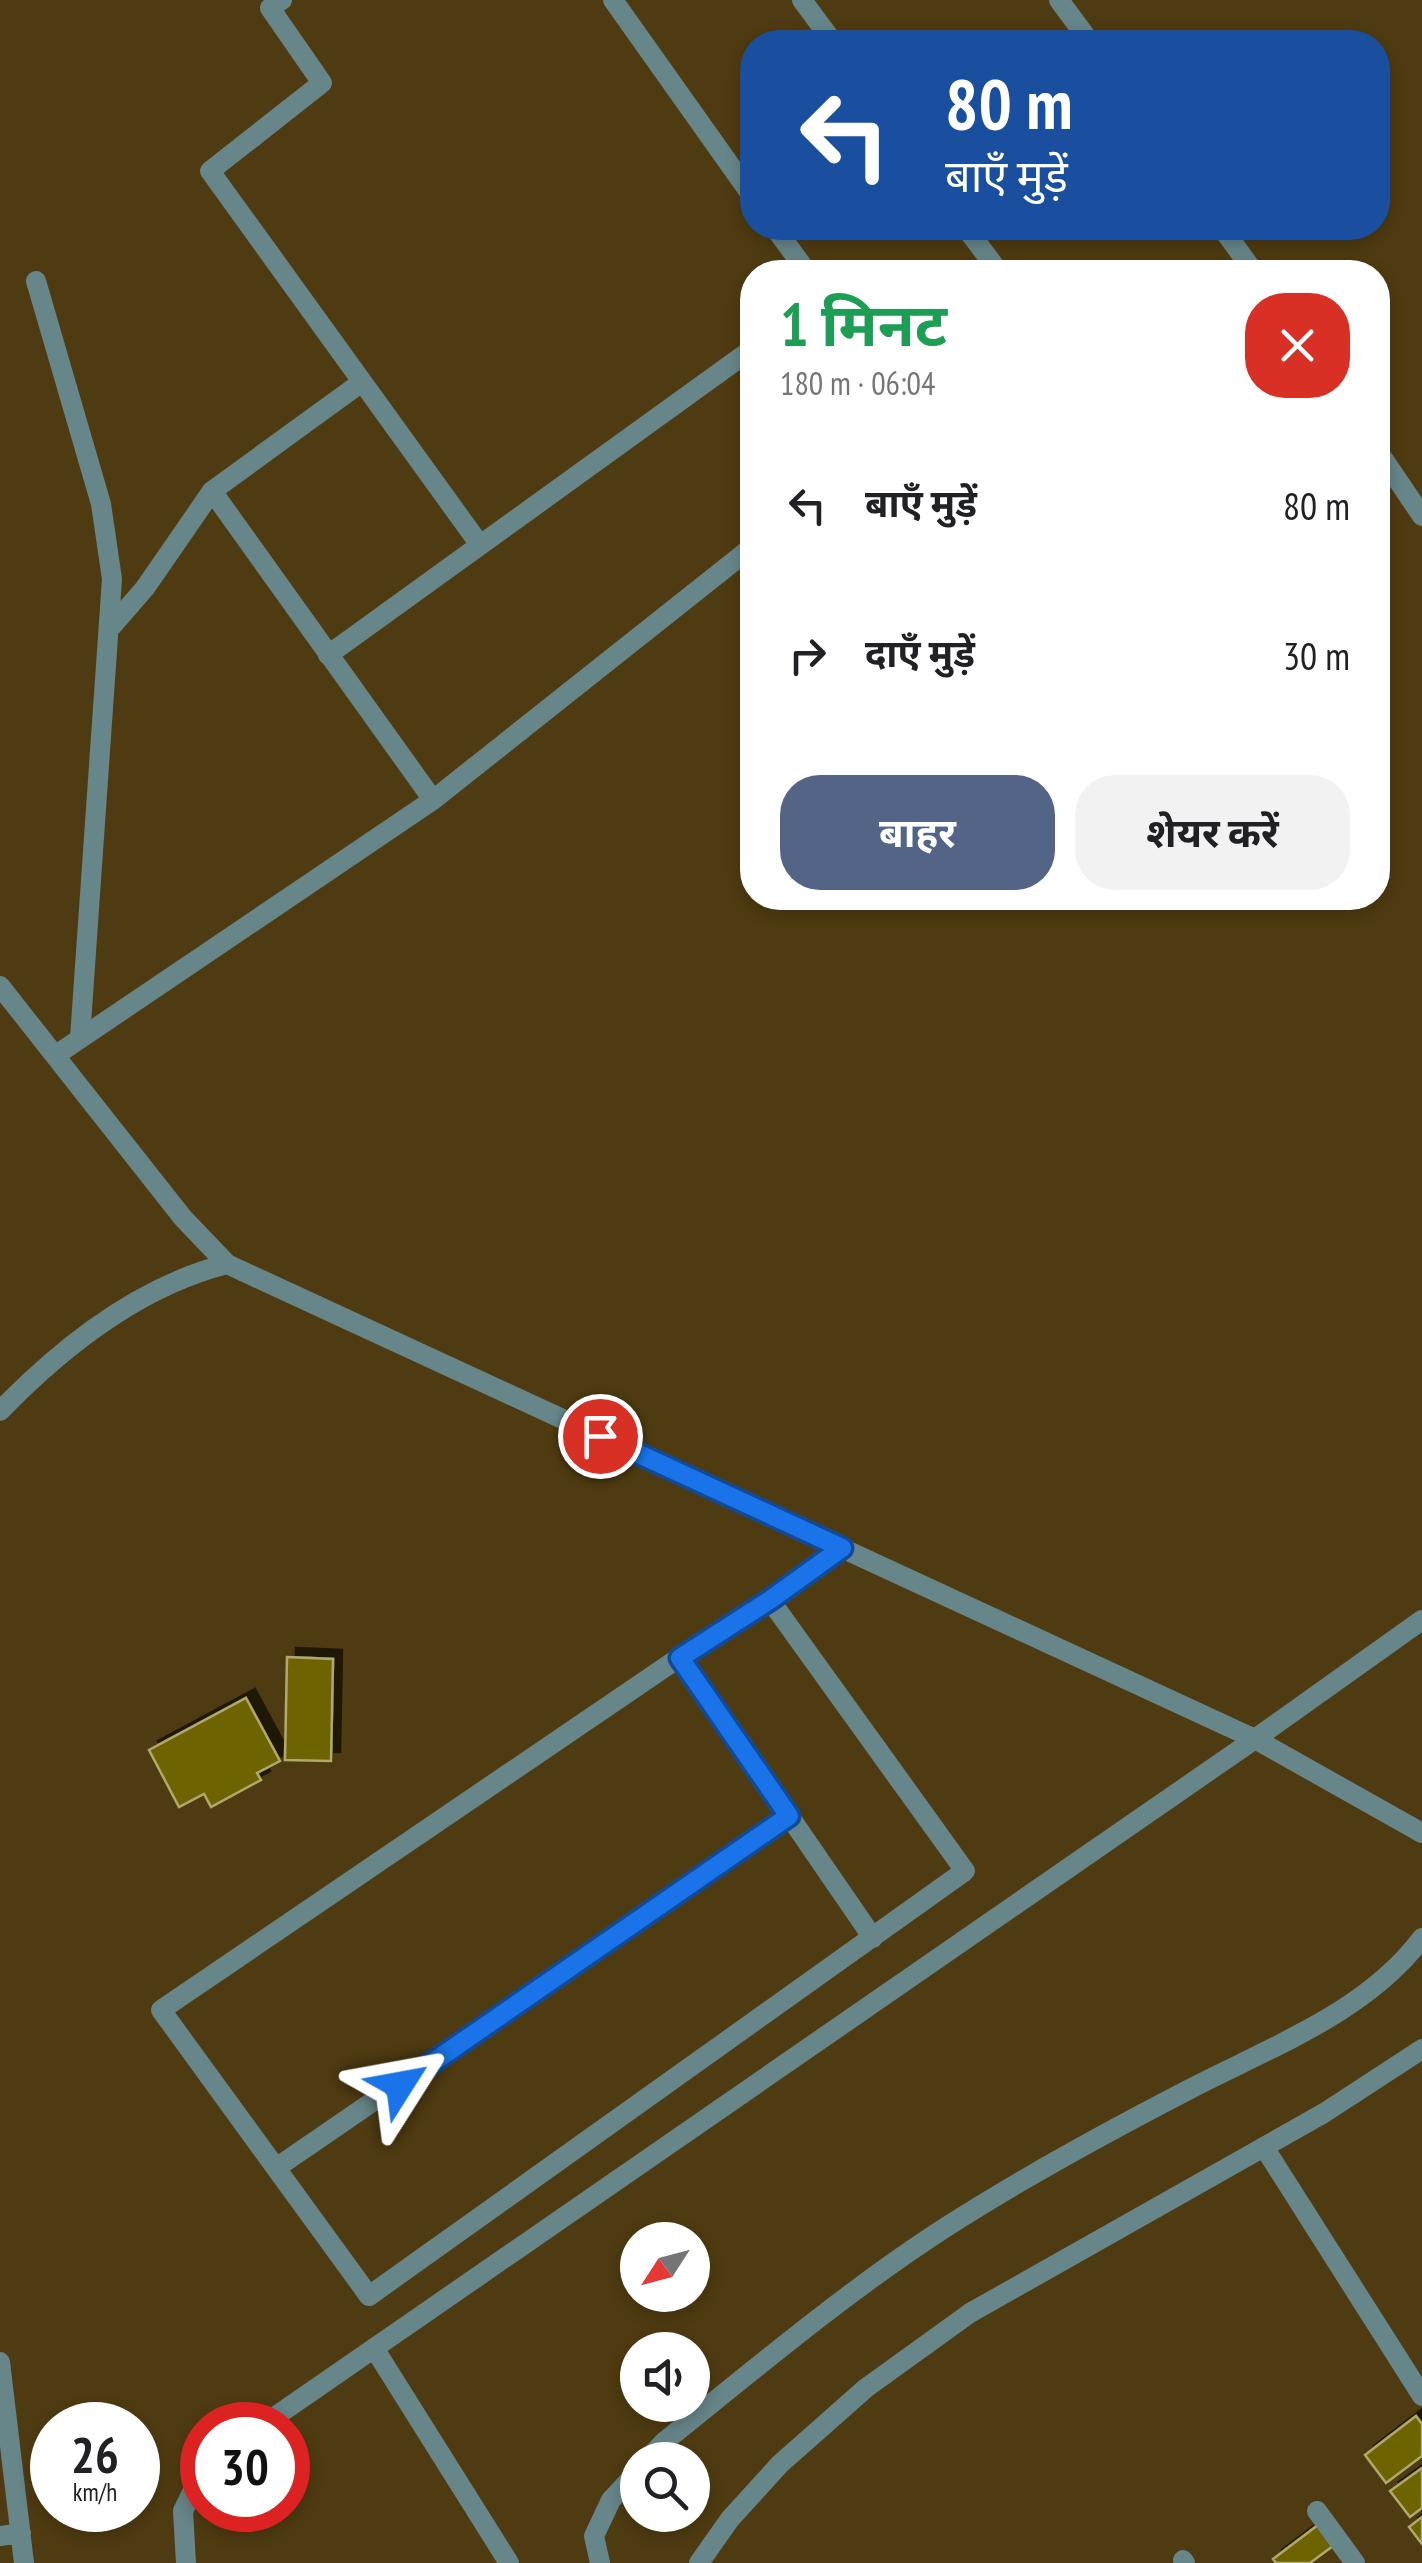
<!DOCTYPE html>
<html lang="hi">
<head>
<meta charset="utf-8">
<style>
  body { margin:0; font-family:"PT Sans Narrow","Noto Sans Devanagari",sans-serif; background:#f2f2f2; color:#202124; height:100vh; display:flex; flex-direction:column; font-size:38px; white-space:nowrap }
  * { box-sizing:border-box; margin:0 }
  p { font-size:32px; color:#757577 }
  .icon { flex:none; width:55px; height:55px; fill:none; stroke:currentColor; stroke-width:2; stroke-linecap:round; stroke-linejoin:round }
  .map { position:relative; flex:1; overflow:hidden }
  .panel { position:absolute; left:740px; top:260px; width:650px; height:650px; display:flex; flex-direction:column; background:#fff; border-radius:40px; box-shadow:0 5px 15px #0003 }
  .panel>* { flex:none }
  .banner { position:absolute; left:740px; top:30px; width:650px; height:210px; border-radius:40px; box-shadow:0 5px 15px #0003; background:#1a4fa0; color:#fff; overflow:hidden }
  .needle { width:65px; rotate:234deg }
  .tools { position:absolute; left:620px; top:2222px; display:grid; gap:20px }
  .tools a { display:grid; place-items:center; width:90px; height:90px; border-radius:50%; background:#fff; box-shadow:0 5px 15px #0003; font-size:50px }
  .speed { position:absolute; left:30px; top:2402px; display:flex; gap:20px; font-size:50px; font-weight:700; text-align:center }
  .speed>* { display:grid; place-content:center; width:130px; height:130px; border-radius:50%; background:#fff; box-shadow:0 5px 15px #0003; line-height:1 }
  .speed small { font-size:25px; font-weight:400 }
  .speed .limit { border:15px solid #d22; background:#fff; color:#111 }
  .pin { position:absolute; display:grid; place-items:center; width:85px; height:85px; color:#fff; margin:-42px; border:5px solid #fff; border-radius:50%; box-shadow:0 2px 10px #0007 }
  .me { position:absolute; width:110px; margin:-55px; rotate:56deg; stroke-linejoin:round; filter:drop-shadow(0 0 8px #0008) }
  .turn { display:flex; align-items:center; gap:35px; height:210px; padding:0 40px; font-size:45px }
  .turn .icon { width:130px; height:130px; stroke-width:2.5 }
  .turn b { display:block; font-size:70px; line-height:85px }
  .round { display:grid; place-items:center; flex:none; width:105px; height:105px; border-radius:40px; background:#f2f2f2 }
  .summary { display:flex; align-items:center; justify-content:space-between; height:170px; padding:0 40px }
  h1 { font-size:60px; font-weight:700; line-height:75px; color:#1e9e55 }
  .cta { display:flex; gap:20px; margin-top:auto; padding:20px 40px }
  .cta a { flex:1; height:115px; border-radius:40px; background:#546486; color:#fff; font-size:40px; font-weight:700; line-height:115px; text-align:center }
  .cta a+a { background:#f2f2f2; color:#202124 }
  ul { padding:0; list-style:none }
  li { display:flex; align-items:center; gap:30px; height:150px; padding:0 40px }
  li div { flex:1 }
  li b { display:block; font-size:38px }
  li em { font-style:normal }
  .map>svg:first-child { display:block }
  .building { fill:#6d6406; stroke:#afa96e; stroke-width:2.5; filter:url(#shadow) }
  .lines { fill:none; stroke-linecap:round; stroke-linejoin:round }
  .minor { stroke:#678689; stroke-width:20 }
  .tertiary { stroke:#678689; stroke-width:20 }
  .route-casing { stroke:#114b97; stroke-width:25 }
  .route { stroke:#1a73e8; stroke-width:18 }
</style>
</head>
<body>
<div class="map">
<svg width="1422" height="2563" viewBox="0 0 1422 2563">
  <defs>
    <filter id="shadow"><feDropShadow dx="9" dy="-9" stdDeviation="0" flood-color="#0009"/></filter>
  </defs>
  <rect width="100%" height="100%" fill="#4f3b11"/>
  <!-- building -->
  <path class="building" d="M 287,1657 L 333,1659 L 331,1761 L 285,1760 Z
    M 246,1698 L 280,1761 L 257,1773 L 261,1780 L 211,1807 L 204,1794 L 179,1807 L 149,1750 Z
    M 1416,2416 L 1422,2424 L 1422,2456 L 1386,2483 L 1365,2455 Z
    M 1422,2468 L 1422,2508 L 1410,2517 L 1390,2491 Z
    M 1422,2517 L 1422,2544 L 1409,2527 Z
    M 1318,2525 L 1333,2546 L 1310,2563 L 1276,2563 L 1273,2559 Z"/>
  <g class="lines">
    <!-- minor -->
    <path class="minor" d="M 282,0 L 270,8 L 322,83 L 210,171 L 480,545
      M 613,0 L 752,196
      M 802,0 L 833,42
      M 1059,0 L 1090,42
      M 775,228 L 807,272
      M 966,228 L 999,272
      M 1222,228 L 1254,272
      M 36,281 L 101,504 L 112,579 L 80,1038
      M 1378,451 L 1422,516
      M 212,491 L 433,800
      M 112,626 L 145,588 L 212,491 L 362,382
      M 328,655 L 752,349
      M 0,986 L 183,1218 L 227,1264
      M 56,1055 L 433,800 L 752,547
      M 770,1600 L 965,1871 L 369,2296 L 161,2010 L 680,1657 L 770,1600 L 842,1547
      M 680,1657 L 873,1938
      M 1264,2147 L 1422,2396
      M 276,2168 L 789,1816
      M 374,2348 L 509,2563
      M 0,2362 L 24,2563
      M 263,2425 L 1255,1739 L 1422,1620
      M 1317,2511 L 1355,2563
      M 0,2536 L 21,2533
      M 1183,2560 L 1185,2563
      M 186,2563 L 183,2511 L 202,2472"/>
    <!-- tertiary -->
    <path class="tertiary" d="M 0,1411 C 62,1347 139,1286 227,1264 L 1255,1739 L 1422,1833
      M 647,2460 L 665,2441 C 756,2368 846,2292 943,2229 C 1022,2178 1105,2133 1188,2090 C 1268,2048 1366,2013 1422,1938
      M 600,2563 L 594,2536 L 611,2500 L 638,2471
      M 699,2563 L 730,2519 L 780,2464 L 866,2388 L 970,2313 L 1324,2113 L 1422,2049"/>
  </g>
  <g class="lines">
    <defs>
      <path id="route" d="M 400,2085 L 789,1816 L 680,1658 L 770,1600 L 842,1548 L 600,1436"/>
    </defs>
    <!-- route casing -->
    <use href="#route" class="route-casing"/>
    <!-- route -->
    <use href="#route" class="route"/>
  </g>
</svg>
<div class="tools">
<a><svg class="needle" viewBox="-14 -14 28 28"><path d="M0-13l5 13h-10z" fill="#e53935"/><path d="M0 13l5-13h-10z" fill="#757577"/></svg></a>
<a><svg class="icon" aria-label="sound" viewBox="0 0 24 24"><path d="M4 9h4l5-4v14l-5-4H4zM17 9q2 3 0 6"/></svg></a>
<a><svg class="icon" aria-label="search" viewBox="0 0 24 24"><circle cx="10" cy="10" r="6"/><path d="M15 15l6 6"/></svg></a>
</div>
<div class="speed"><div>26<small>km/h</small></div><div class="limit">30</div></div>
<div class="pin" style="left:600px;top:1436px;background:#d93025"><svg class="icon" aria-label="arrive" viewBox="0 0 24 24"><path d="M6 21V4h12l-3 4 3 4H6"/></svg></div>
<svg class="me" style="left:400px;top:2085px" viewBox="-20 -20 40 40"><path d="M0-17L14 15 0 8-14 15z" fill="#1a73e8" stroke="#fff" stroke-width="4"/></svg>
<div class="banner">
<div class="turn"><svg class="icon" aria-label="left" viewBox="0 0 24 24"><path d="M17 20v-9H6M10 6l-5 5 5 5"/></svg><div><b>80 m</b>बाएँ मुड़ें</div></div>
</div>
<section class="panel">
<div class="summary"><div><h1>1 मिनट</h1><p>180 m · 06:04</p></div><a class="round" style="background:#d93025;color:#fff"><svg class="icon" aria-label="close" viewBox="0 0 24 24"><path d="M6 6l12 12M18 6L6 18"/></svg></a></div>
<ul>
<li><svg class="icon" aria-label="left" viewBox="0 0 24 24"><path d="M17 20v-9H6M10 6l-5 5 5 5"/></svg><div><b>बाएँ मुड़ें</b></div><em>80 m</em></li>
<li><svg class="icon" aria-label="right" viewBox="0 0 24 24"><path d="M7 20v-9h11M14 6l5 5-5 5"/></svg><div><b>दाएँ मुड़ें</b></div><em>30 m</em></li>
</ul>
<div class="cta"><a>बाहर</a><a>शेयर करें</a></div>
</section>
</div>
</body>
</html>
